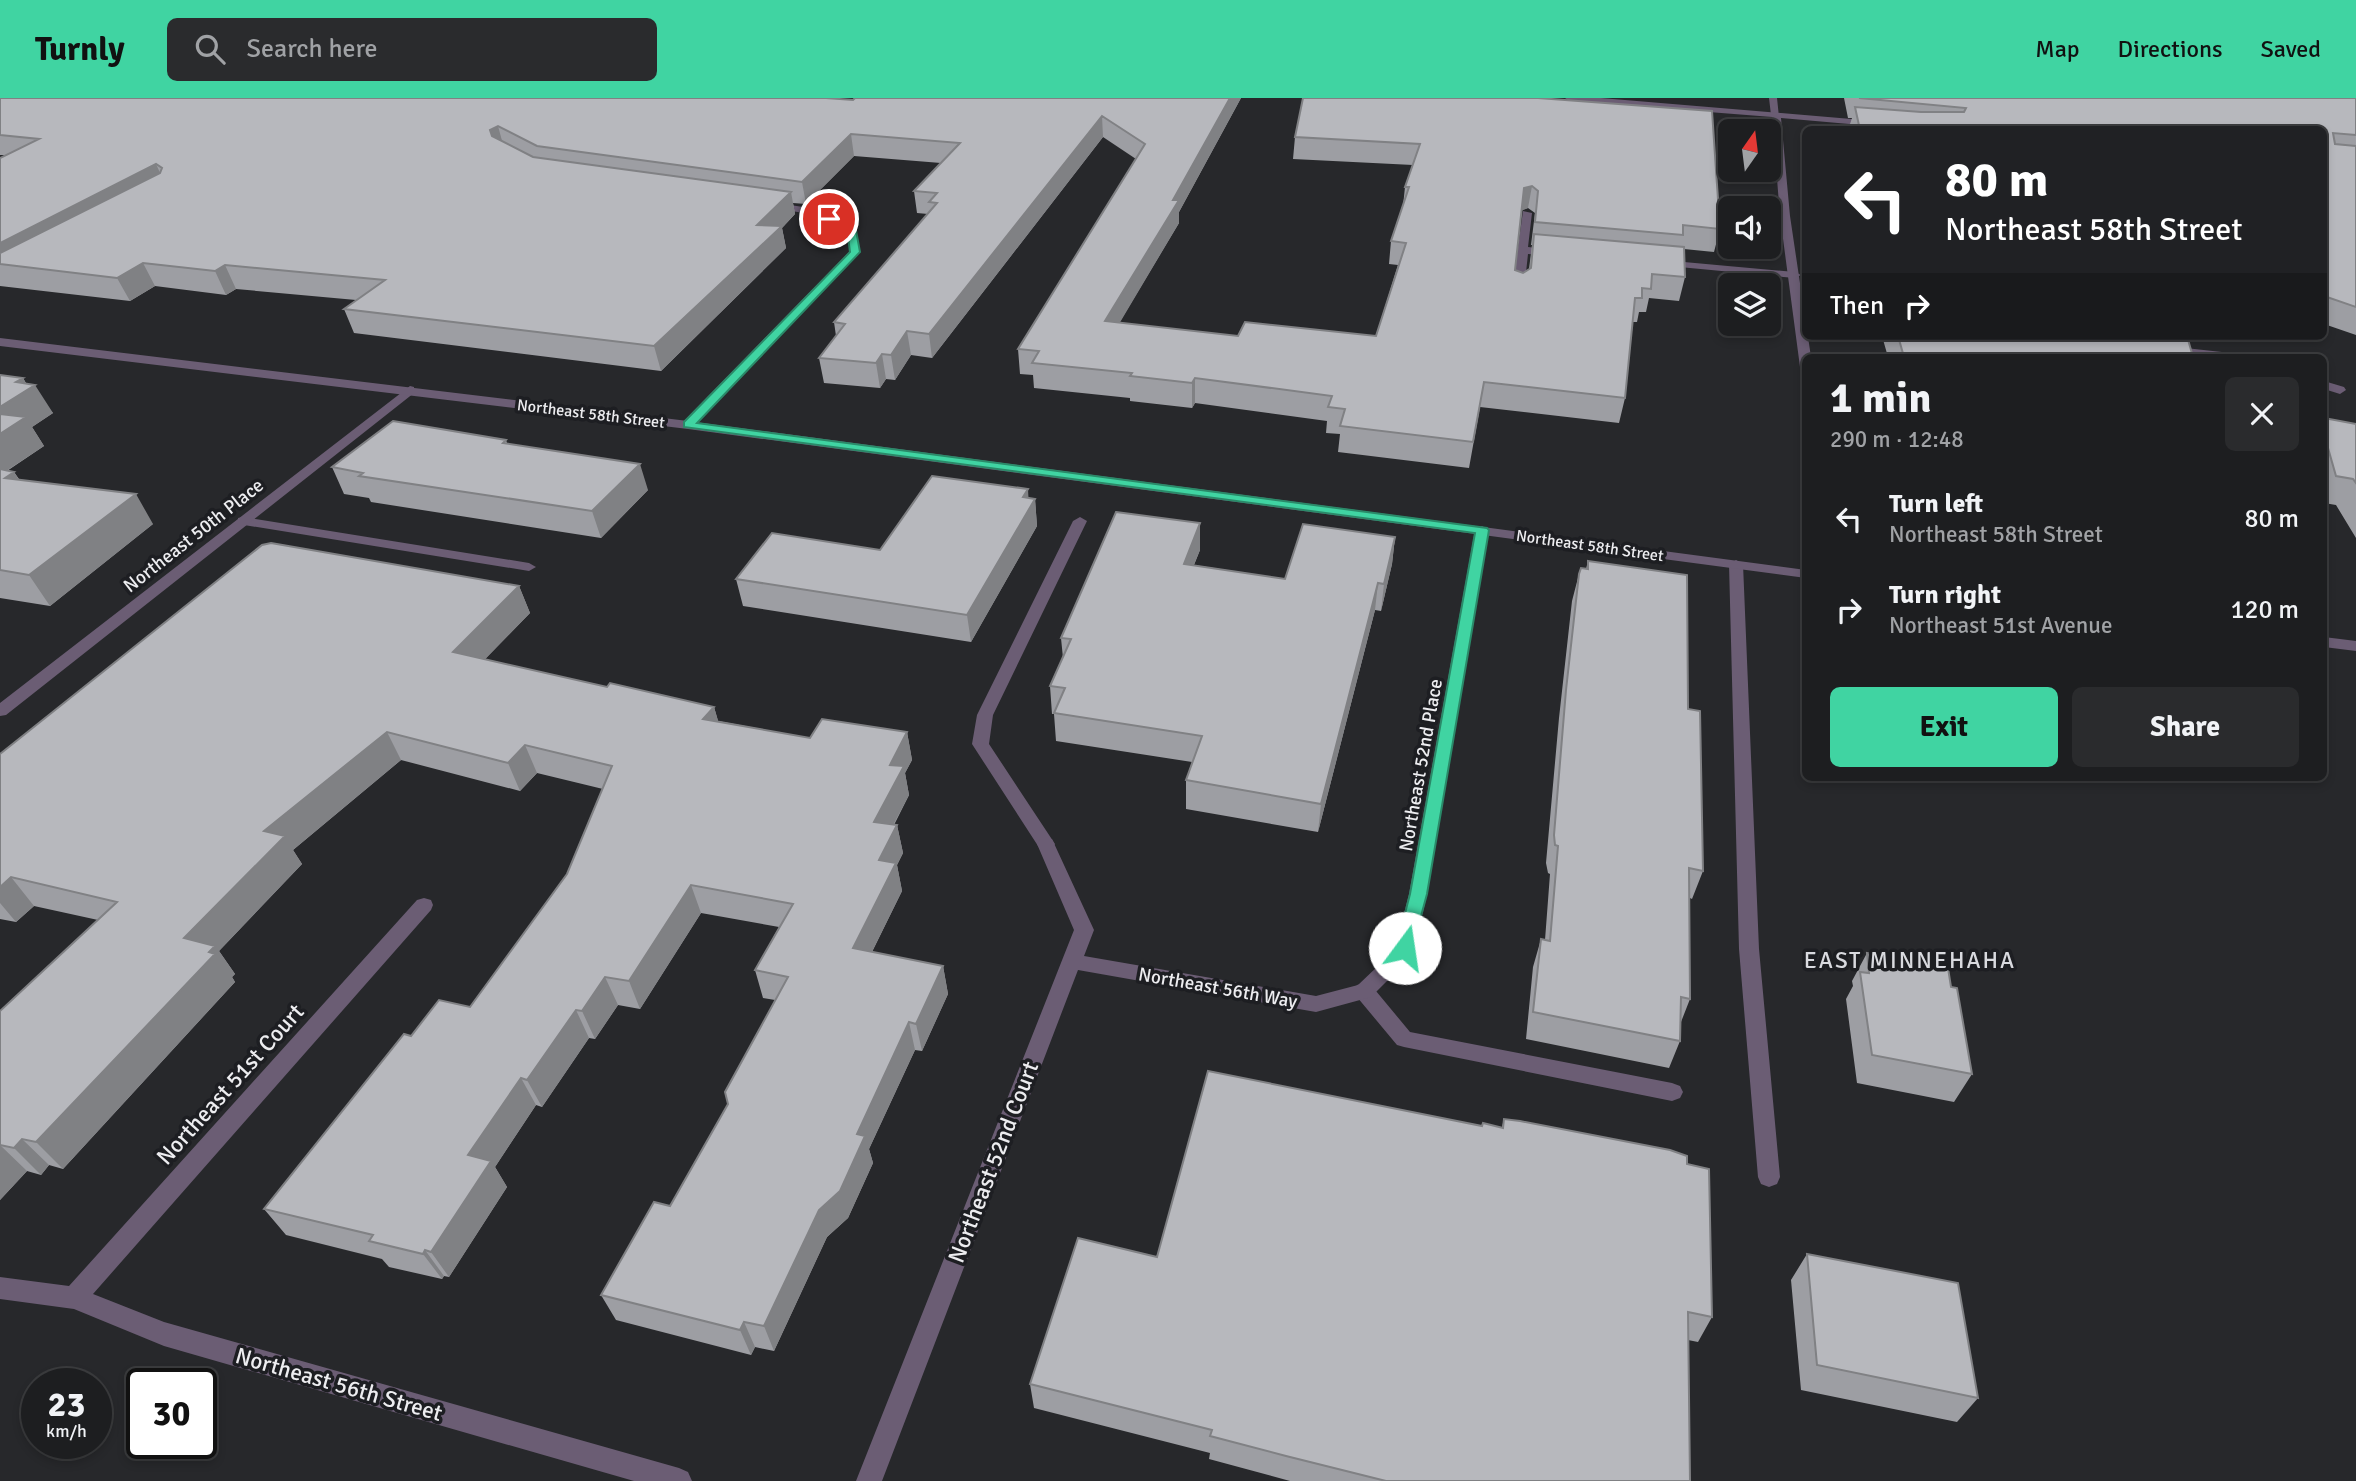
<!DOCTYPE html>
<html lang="en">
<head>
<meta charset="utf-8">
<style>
  body { margin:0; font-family:Signika,sans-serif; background:#2a2b2d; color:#f1f3f6; height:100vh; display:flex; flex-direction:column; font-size:26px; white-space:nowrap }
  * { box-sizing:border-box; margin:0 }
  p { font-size:23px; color:#a0a2a5 }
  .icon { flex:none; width:38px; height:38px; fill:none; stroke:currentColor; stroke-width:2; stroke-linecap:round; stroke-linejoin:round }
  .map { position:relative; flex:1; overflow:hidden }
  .panel { position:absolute; left:1802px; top:256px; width:525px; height:427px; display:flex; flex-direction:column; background:#1d1e20; border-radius:10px; box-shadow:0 4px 10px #0003,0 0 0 2px #3b3c3e }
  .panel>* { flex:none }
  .top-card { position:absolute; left:1802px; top:28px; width:525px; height:214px; border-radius:10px; box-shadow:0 4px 10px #0003,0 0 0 2px #3b3c3e; background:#202124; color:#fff; overflow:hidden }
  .needle { width:46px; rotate:14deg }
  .tools { position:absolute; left:1718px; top:21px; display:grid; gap:14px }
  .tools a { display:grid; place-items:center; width:63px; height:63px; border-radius:10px; background:#1d1e20; box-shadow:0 4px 10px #0003,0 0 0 2px #3b3c3e; font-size:35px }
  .speed { position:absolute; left:21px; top:1270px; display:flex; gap:14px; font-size:35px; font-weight:700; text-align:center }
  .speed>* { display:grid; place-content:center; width:91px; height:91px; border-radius:50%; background:#1d1e20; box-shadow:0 4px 10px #0003,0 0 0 2px #3b3c3e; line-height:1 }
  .speed small { font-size:18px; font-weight:400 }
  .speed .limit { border:4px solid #111; border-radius:10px; background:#fff; color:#111 }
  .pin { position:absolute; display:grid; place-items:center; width:60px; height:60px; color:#fff; margin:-30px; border:4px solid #fff; border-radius:50%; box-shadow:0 2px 7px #0007 }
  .me { position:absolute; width:77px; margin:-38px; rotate:14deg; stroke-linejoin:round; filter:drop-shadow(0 0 5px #0008) }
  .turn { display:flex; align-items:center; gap:24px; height:147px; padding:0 28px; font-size:32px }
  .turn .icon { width:91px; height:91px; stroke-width:2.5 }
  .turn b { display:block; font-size:49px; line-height:60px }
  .then { display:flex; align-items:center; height:66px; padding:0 28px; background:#0003; gap:14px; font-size:26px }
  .round { display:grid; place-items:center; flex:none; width:74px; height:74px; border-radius:10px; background:#2a2b2d }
  .headline { display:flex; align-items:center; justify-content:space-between; height:119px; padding:0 28px }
  h1 { font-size:42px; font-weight:800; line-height:52px }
  .primary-button { display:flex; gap:14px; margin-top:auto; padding:14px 28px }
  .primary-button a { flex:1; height:80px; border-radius:10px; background:#40d4a2; color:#111; font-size:28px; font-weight:800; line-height:80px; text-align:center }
  .primary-button a+a { background:#2a2b2d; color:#f1f3f6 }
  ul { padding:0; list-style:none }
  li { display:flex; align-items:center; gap:21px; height:91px; padding:0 28px }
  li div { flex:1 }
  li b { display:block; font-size:26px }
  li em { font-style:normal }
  header { display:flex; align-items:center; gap:42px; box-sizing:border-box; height:98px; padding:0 35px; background:#40d4a2; color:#111 }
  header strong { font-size:33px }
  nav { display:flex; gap:38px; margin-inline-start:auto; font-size:24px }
  .search { width:490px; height:63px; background:#2a2b2d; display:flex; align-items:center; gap:18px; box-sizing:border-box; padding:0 24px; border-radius:10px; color:#a0a2a5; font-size:26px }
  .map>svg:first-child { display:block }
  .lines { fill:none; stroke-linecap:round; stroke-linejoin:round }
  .service { fill:#6b5d74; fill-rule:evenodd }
  .minor { fill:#6b5d74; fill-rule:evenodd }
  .tertiary { fill:#6b5d74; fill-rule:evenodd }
  .wall { fill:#9d9ea3; fill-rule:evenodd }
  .shaded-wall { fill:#808184 }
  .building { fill:#b7b8bd; stroke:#808184; stroke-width:2 }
  .route { fill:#40d4a2; stroke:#2a8a69; stroke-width:2 }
  .labels { text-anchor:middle; stroke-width:7; stroke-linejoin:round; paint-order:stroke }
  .far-street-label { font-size:16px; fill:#ededf0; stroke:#1d1e22 }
  .street-label { font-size:19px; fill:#ededf0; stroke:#1d1e22 }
  .quarter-label { font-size:23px; letter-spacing:2px; fill:#d9dadf; stroke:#1d1e22 }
  .near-street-label { font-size:23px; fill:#ededf0; stroke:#1d1e22 }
</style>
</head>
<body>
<header>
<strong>Turnly</strong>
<div class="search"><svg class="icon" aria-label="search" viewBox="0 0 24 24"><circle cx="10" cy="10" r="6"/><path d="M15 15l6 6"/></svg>Search here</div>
<nav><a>Map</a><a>Directions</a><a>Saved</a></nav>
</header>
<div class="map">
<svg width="2356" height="1383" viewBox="0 0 2356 1383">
  <rect width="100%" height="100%" fill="#27282b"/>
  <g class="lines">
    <!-- service -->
    <path class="service" d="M 1523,113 L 1532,115 L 1528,149 L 1554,152 L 1559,155 L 1554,158 L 1528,156 L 1524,193 L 1518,196 L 1512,193 Z
      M 1662,162 L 1795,174 L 1801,177 L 1795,180 L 1658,167 L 1658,163 Z
      M 243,419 L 529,465 L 536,469 L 529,473 L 238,426 L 238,420 Z
      M 1080,419 L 1087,423 L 993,617 L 989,646 L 1055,746 L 1052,751 L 1040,751 L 972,646 L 977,617 L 1073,423 Z
      M 1736,462 L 1743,466 L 1759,851 L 1780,1079 L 1777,1086 L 1769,1089 L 1761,1086 L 1758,1079 L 1739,851 L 1729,466 Z
      M 1364,885 L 1371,887 L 1410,934 L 1672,985 L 1680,988 L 1683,994 L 1680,1000 L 1672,1003 L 1404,949 L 1397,947 L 1357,899 L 1354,893 L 1357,887 Z"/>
    <!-- minor -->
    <path class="minor" d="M 1769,0 L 1777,0 L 1779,19 L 1771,17 Z
      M 770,104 L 810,110 L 855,127 L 860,154 L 693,330 L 683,330 L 683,324 L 850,153 L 846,131 L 804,115 L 766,109 L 766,105 Z
      M 2167,248 L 2231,255 L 2237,259 L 2198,259 L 2163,255 L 2163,249 Z
      M 2324,283 L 2344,289 L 2346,292 L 2340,296 L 2324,291 Z
      M 410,288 L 414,289 L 414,295 L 6,617 L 0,618 L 0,605 Z
      M 1482,428 L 1489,432 L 1427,796 L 1415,850 L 1393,877 L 1371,899 L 1316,914 L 1078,872 L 882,1383 L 856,1383 L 1074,832 L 1037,746 L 1040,741 L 1052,741 L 1094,832 L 1084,858 L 1316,898 L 1358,887 L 1379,867 L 1396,847 L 1409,796 L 1475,432 Z
      M 424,800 L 431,802 L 433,807 L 431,812 L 93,1196 L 164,1224 L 679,1370 L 688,1374 L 692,1383 L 634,1383 L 164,1248 L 74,1211 L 0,1201 L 0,1179 L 69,1188 L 417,802 Z"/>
    <!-- tertiary -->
    <path class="tertiary" d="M 1565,0 L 1601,0 L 1875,23 L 1875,27 L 1872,28 L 1781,20 L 1790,118 L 1811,259 L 1806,259 L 1806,273 L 1800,269 L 1780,118 L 1772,19 L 1569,3 Z
      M 0,240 L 688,323 L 1806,472 L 1806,480 L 688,331 L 0,248 Z
      M 2324,539 L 2356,543 L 2356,553 L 2324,549 Z"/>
  </g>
  <!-- wall -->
  <path class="wall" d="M 0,0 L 853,2 L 1241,0 L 1179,114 L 1179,125 L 1119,225 L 1238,238 L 1376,238 L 1398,167 L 1389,166 L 1391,143 L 1403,108 L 1405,89 L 1413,67 L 1293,61 L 1295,39 L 1303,0 L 1720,131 L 1714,154 L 1684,151 L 1685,179 L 1679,203 L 1649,200 L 1646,214 L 1639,214 L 1637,224 L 1633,224 L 1625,300 L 1619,325 L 1480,309 L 1469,370 L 1338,354 L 1340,336 L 1326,335 L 1327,323 L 1195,305 L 1192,310 L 1130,303 L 1130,300 L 1034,290 L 1033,277 L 1020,276 L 1018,251 L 1136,61 L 1103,39 L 932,260 L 911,257 L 895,282 L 886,281 L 880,290 L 824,285 L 819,260 L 836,238 L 834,224 L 928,116 L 917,115 L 914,93 L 941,65 L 854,58 L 806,106 L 793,105 L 795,116 L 782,130 L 786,150 L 661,273 L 354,235 L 344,211 L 356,202 L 236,191 L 226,197 L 155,188 L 130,203 L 0,188 L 0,60 L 5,57 L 0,57 ZM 1528,110 L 1535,115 L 1531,147 L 1532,147 L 1529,171 L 1523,175 L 1515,172 L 1522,112 Z
    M 1844,0 L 2356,0 L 2356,237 L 2324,226 L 2324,32 L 1850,32 L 1849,29 L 1852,20 L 1848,20 Z
    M 1882,238 L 2187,238 L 2193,259 L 1888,259 Z
    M 0,277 L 23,280 L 26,285 L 53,315 L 32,329 L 44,348 L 7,373 L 14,374 L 19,381 L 153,426 L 50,508 L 0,500 Z
    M 2324,320 L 2356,326 L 2356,440 L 2336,407 L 2324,405 Z
    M 506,342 L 507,345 L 648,392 L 601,440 L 371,404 L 369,400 L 344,396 L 332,369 Z
    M 1029,400 L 1035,401 L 1037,428 L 971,544 L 743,508 L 736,481 L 880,452 Z
    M 1200,425 L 1200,452 L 1194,467 L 1285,481 L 1395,439 L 1392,466 L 1381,513 L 1375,512 L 1318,734 L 1186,711 L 1186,682 L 1192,664 L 1056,643 L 1054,616 L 1052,616 L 1050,588 L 1063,560 L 1061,540 Z
    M 1588,463 L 1688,611 L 1703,773 L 1692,801 L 1690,800 L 1690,901 L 1681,924 L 1680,943 L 1669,970 L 1526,941 L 1533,869 L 1541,841 L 1545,842 L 1550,776 L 1548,775 L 1546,765 L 1559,620 L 1572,503 L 1579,476 L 1586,471 Z
    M 519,488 L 530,515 L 485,561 L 607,589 L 714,609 L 718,623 L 810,640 L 907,634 L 912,662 L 905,675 L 909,697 L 894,727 L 897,727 L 903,755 L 897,767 L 902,793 L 872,854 L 943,868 L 948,896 L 922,953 L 915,952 L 869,1051 L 873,1065 L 848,1120 L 827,1139 L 774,1253 L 755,1249 L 751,1257 L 616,1222 L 601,1197 L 670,1108 L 728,1006 L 775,902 L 763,900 L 755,872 L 779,829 L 701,815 L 640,911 L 618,907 L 595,941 L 589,940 L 542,1009 L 536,1007 L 495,1069 L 507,1089 L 449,1179 L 444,1178 L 442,1181 L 389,1169 L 382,1161 L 286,1137 L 264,1111 L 411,938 L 470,909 L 567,776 L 603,691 L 537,675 L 520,693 L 401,662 L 293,752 L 302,766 L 219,853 L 235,876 L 232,879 L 235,884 L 63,1071 L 49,1067 L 41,1077 L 27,1073 L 0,1102 L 0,913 L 98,822 L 34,808 L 16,824 L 0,821 L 0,656 Z
    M 1867,855 L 1951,889 L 1972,976 L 1954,1004 L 1857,985 L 1846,901 L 1853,888 L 1852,883 Z
    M 1504,1021 L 1687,1066 L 1712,1219 L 1698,1244 L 1688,1242 L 1690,1383 L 1290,1383 L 1209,1361 L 1210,1355 L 1034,1310 L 1030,1286 L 1157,1159 L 1482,1028 L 1502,1029 Z
    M 1807,1156 L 1978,1300 L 1957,1324 L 1801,1292 L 1791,1182 Z"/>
  <!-- shaded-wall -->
  <path class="shaded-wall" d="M 1230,0 L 1241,0 L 1179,114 L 1179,125 L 1106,248 L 1105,223 Z
    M 1102,18 L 1103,39 L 932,260 L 929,236 Z
    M 498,28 L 504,50 L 497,53 L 490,32 Z
    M 851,36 L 854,58 L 806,106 L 802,84 Z
    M 156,66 L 166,88 L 0,166 L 0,145 Z
    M 1532,88 L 1528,110 L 1521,113 L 1524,90 Z
    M 791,94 L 795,116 L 782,130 L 786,150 L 661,273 L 654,248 L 757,127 Z
    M 143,165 L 155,188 L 130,203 L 117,180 Z
    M 225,167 L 236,191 L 226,197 L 215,173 Z
    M 907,233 L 911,257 L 895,282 L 891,257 Z
    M 882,256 L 886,281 L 880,290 L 876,265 Z
    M 23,280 L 29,291 L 35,287 L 53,315 L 32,329 L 44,348 L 0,377 L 0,309 L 16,284 Z
    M 1195,280 L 1195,305 L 1192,310 L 1192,285 Z
    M 640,366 L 648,392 L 601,440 L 592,413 Z
    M 14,374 L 33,404 L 5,380 Z
    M 1028,391 L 1029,410 L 1035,401 L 1037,428 L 971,544 L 967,517 L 1023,399 Z
    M 136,396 L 153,426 L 50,508 L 29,477 Z
    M 1200,425 L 1200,452 L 1183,493 L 1184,466 Z
    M 1395,439 L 1392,466 L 1381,513 L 1384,486 Z
    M 1378,485 L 1375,512 L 1318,734 L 1321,706 Z
    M 519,488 L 530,515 L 465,582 L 453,554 Z
    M 714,609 L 722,636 L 703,621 Z
    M 387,634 L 401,662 L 293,752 L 302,766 L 219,853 L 235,876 L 232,879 L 235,884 L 63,1071 L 36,1044 L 184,840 L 264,733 Z
    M 907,634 L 912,662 L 905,675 L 909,697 L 880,752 L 874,724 L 890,667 Z
    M 525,647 L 537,675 L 520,693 L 508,665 Z
    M 897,727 L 903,755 L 897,767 L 902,793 L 860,878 L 853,850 L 879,762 Z
    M 11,779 L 34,808 L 16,824 L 0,805 L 0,789 Z
    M 691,787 L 701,815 L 640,911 L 629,883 Z
    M 943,868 L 948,896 L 922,953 L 916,926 Z
    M 605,879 L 618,907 L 595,941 L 582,913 Z
    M 576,912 L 589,940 L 542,1009 L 527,982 Z
    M 909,924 L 915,952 L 869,1051 L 873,1065 L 848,1120 L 827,1139 L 774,1253 L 764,1228 Z
    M 521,980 L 536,1007 L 495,1069 L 507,1089 L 449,1179 L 431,1154 L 468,1057 Z
    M 22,1041 L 49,1067 L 41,1077 L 14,1050 Z
    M 0,1047 L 27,1073 L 0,1102 Z
    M 425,1152 L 444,1178 L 442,1181 L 423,1156 Z
    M 744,1224 L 755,1249 L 751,1257 L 740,1232 Z"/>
  <!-- building -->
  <path class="building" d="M 0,0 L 826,0 L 853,2 L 855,0 L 1230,0 L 1173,102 L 1179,102 L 1105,223 L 1238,238 L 1245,224 L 1376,238 L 1406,145 L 1391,143 L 1409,89 L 1405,89 L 1420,46 L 1295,39 L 1303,0 L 1538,0 L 1712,13 L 1720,131 L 1683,127 L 1683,137 L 1535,124 L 1538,93 L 1532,88 L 1524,90 L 1515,172 L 1523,175 L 1531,170 L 1534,136 L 1684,149 L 1685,179 L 1652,176 L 1651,191 L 1642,190 L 1642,200 L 1635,200 L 1625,300 L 1484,284 L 1473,344 L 1340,328 L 1345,311 L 1328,309 L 1332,298 L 1195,280 L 1192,285 L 1130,278 L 1132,275 L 1032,265 L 1039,253 L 1018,251 L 1145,46 L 1102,18 L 929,236 L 907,233 L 891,257 L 882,256 L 876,265 L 819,260 L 845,226 L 834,224 L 937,105 L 929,104 L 937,95 L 914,93 L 960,45 L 851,36 L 802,84 L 537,48 L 498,28 L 490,32 L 492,38 L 533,59 L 791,94 L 757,127 L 782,128 L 654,248 L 344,211 L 385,182 L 225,167 L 215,173 L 143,165 L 117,180 L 0,166 L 0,155 L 160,75 L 162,70 L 156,66 L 0,145 L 0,60 L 39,41 L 0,37 Z
    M 1859,0 L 2356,0 L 2356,37 L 2333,35 L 2335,46 L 2356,48 L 2356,209 L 2324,198 L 2324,32 L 1860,32 L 1855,9 L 1921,14 L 1964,14 L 1966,10 Z
    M 1898,238 L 2187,238 L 2193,259 L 1904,259 Z
    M 0,277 L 23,280 L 16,284 L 35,287 L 0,309 Z
    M 0,316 L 26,319 L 0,336 Z
    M 2324,320 L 2356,326 L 2356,385 L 2353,381 L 2336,378 L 2324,336 Z
    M 393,323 L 506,342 L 503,345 L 640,366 L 592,413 L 359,378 L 363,375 L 332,369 Z
    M 0,371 L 14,374 L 5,380 L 136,396 L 29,477 L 0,472 Z
    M 932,378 L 1028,391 L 1023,399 L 1035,401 L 967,517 L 736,481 L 772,435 L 880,452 Z
    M 1116,414 L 1200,425 L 1184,466 L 1285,481 L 1303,426 L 1395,439 L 1384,486 L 1378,485 L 1321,706 L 1186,682 L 1202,638 L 1054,615 L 1065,590 L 1050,588 L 1071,541 L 1061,540 Z
    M 271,445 L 519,488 L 453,554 L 607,589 L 610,585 L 714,609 L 703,621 L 810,640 L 822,621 L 907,634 L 890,667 L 904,668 L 874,724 L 897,727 L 879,762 L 896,765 L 853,850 L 943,868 L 916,926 L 909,924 L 857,1036 L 865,1038 L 840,1093 L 819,1112 L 764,1228 L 744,1224 L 740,1232 L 601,1197 L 654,1104 L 670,1108 L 728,1006 L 725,994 L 788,879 L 755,872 L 793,806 L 691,787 L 629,883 L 605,879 L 582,913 L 576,912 L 527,982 L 521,980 L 468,1057 L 491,1063 L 431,1154 L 425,1152 L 423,1156 L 369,1143 L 373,1137 L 264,1111 L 404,936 L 411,938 L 439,902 L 470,909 L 567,776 L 612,668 L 525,647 L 508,665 L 387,634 L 264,733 L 285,738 L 184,840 L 215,848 L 209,854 L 215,856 L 36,1044 L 22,1041 L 14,1050 L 0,1047 L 0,913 L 117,804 L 11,779 L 0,789 L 0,656 L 262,447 Z
    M 1588,463 L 1687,477 L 1688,611 L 1700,613 L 1703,773 L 1689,770 L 1690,901 L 1681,899 L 1680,943 L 1533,914 L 1541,841 L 1550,843 L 1558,748 L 1555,747 L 1554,737 L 1566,592 L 1579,476 L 1581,470 L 1588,471 Z
    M 1867,855 L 1948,870 L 1951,889 L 1957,890 L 1972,976 L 1872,957 L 1860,874 L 1869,875 Z
    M 1208,973 L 1482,1028 L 1483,1025 L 1503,1030 L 1504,1021 L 1520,1023 L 1608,1040 L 1670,1052 L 1687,1058 L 1687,1066 L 1709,1071 L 1712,1219 L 1688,1214 L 1690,1383 L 1386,1383 L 1286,1358 L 1210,1338 L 1212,1332 L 1030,1286 L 1078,1140 L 1157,1159 Z
    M 1807,1156 L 1958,1185 L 1978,1300 L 1817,1267 Z"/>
  <!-- route -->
  <path class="route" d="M 829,118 L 855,127 L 860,154 L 697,325 L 1487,430 L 1489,432 L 1427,796 L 1411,855 L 1399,855 L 1396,850 L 1410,796 L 1475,435 L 684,329 L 684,324 L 850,154 L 847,131 L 825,123 L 825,119 Z"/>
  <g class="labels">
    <!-- far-street labels -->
    <g class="far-street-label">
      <text transform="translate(591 315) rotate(7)" y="6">Northeast 58th Street</text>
      <text transform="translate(1590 447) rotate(8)" y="6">Northeast 58th Street</text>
    </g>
    <!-- street labels -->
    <g class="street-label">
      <text transform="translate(193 437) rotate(-38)" y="7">Northeast 50th Place</text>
      <text transform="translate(1420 667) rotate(-80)" y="7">Northeast 52nd Place</text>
      <text transform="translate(1218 889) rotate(10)" y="7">Northeast 56th Way</text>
    </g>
    <!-- quarter labels -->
    <g class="quarter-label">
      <text x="1910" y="870">EAST MINNEHAHA</text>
    </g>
    <!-- near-street labels -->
    <g class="near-street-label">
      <text transform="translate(230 986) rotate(-48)" y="8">Northeast 51st Court</text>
      <text transform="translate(993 1064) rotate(-69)" y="8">Northeast 52nd Court</text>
      <text transform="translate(339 1286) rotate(16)" y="8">Northeast 56th Street</text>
    </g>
  </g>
</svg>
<div class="tools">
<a><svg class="needle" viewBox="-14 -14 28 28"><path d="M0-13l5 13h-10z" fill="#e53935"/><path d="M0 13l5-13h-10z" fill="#a0a2a5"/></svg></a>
<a><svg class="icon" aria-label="sound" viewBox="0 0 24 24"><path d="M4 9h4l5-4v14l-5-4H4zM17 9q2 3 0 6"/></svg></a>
<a><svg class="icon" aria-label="layers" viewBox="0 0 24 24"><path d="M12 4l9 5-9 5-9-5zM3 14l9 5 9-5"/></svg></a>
</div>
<div class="speed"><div>23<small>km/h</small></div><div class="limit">30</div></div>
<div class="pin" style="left:829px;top:121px;background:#d93025"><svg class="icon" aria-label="arrive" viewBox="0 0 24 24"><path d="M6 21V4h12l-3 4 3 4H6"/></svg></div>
<svg class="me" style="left:1405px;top:850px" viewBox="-20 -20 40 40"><circle r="19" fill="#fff"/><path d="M0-13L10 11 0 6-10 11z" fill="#40d4a2"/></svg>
<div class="top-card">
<div class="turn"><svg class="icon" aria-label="left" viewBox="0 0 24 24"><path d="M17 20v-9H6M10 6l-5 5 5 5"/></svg><div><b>80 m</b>Northeast 58th Street</div></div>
<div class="then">Then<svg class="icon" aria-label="right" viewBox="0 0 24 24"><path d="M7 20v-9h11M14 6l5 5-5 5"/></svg></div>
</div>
<section class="panel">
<div class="headline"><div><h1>1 min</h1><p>290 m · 12:48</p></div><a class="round"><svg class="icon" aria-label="close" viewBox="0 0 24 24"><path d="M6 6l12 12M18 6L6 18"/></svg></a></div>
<ul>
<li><svg class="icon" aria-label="left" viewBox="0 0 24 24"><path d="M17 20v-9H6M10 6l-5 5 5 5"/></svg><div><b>Turn left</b><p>Northeast 58th Street</p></div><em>80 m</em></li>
<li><svg class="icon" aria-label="right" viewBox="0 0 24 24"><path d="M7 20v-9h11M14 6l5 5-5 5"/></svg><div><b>Turn right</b><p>Northeast 51st Avenue</p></div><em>120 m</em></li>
</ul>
<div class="primary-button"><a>Exit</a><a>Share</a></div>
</section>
</div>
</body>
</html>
